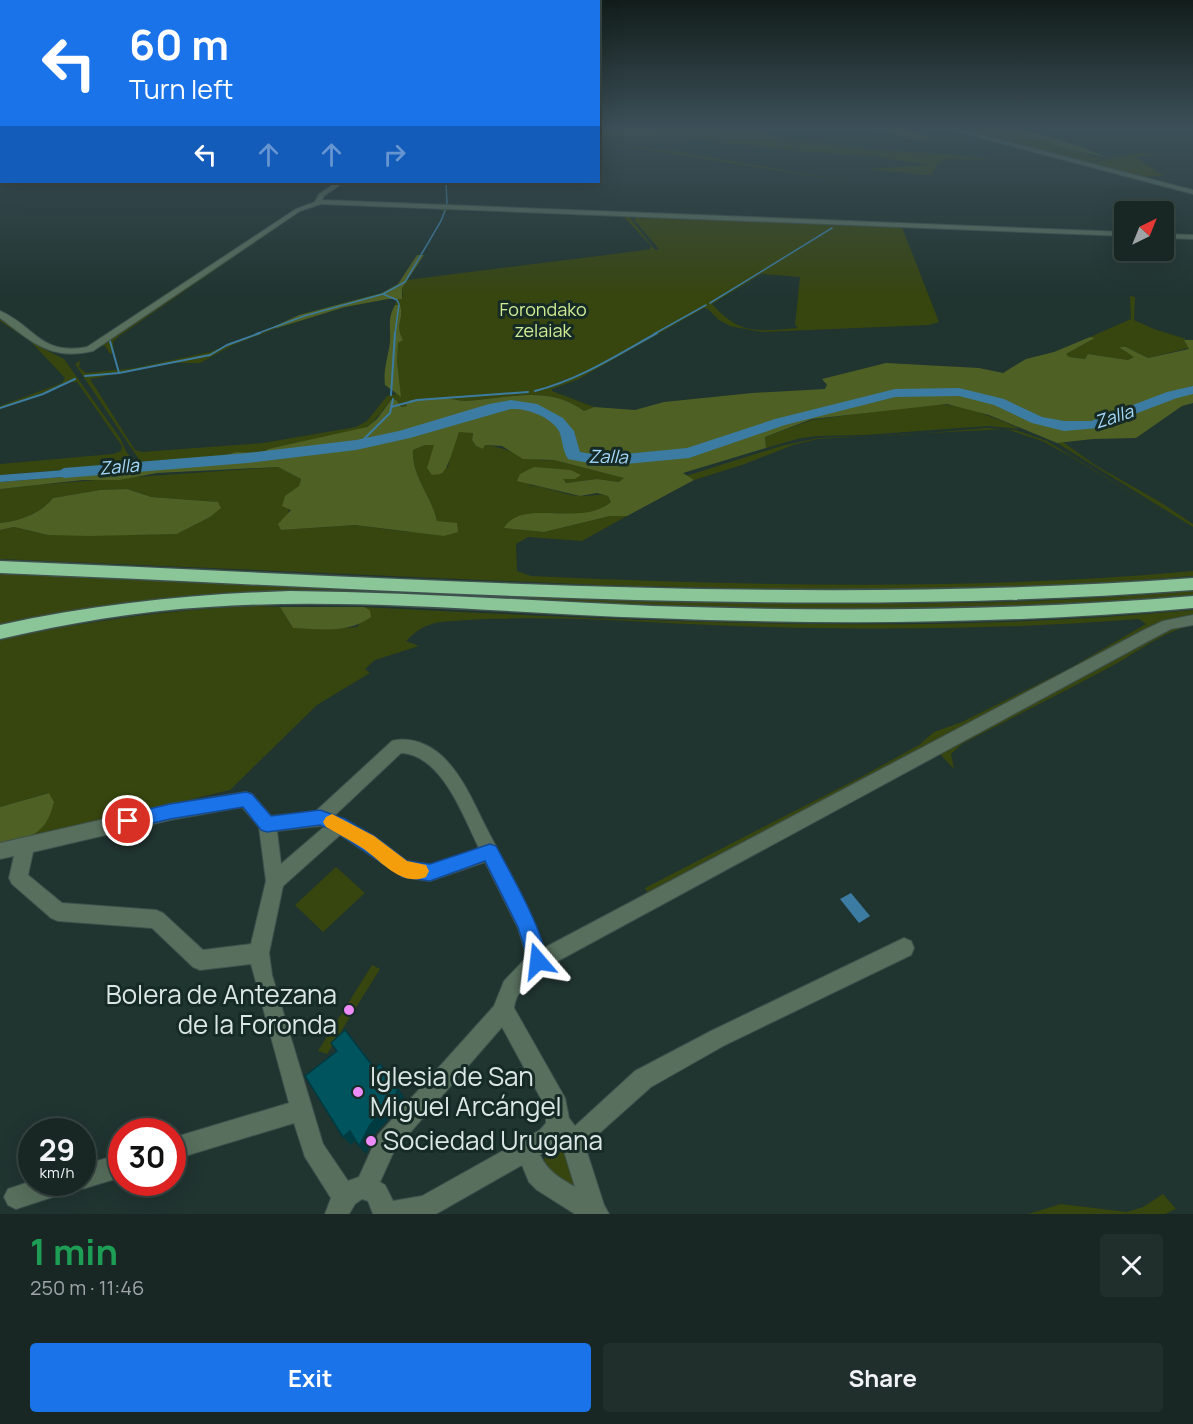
<!DOCTYPE html>
<html lang="en">
<head>
<meta charset="utf-8">
<style>
  body { margin:0; font-family:Manrope,sans-serif; background:#212f2c; color:#f1f3f6; height:100vh; display:flex; flex-direction:column; font-size:22px; white-space:nowrap }
  * { box-sizing:border-box; margin:0 }
  p { font-size:20px; color:#9fa5a6 }
  .icon { flex:none; width:33px; height:33px; fill:none; stroke:currentColor; stroke-width:2; stroke-linecap:round; stroke-linejoin:round }
  .map { position:relative; height:1214px; overflow:hidden }
  .drawer { display:flex; flex-direction:column; background:#182724; flex:1 }
  .drawer>* { flex:none }
  .guide { position:absolute; left:0px; top:0px; width:600px; height:183px; box-shadow:0 6px 24px #0002,0 0 0 2px #364441; background:#1a73e8; color:#fff; overflow:hidden }
  .needle { width:39px; rotate:43deg }
  .controls { position:absolute; left:1114px; top:201px; display:grid; gap:12px }
  .controls a { display:grid; place-items:center; width:60px; height:60px; border-radius:6px; background:#182724; box-shadow:0 6px 24px #0002,0 0 0 2px #364441; font-size:30px }
  .speed { position:absolute; left:18px; top:1118px; display:flex; gap:12px; font-size:30px; font-weight:700; text-align:center }
  .speed>* { display:grid; place-content:center; width:78px; height:78px; border-radius:50%; background:#182724; box-shadow:0 6px 24px #0002,0 0 0 2px #364441; line-height:1 }
  .speed small { font-size:15px; font-weight:400 }
  .speed .limit { border:9px solid #d22; background:#fff; color:#111 }
  .pin { position:absolute; display:grid; place-items:center; width:51px; height:51px; color:#fff; margin:-26px; border:3px solid #fff; border-radius:50%; box-shadow:0 2px 6px #0007 }
  .me { position:absolute; width:66px; margin:-33px; rotate:343deg; stroke-linejoin:round; filter:drop-shadow(0 0 4px #0008) }
  .turn { display:flex; align-items:center; gap:21px; height:126px; padding:0 30px; font-size:27px }
  .turn .icon { width:78px; height:78px; stroke-width:2.5 }
  .turn b { display:block; font-size:42px; line-height:51px }
  .lanes { display:flex; align-items:center; height:57px; padding:0 30px; background:#0003; justify-content:center; gap:30px; direction:ltr }
  .lanes .off { opacity:.35 }
  .round { display:grid; place-items:center; flex:none; width:63px; height:63px; border-radius:6px; background:#212f2c }
  .headline { display:flex; align-items:center; justify-content:space-between; height:102px; padding:0 30px }
  h1 { font-size:36px; font-weight:700; line-height:45px; color:#1e9e55 }
  .primary-button { display:flex; gap:12px; margin-top:auto; padding:12px 30px }
  .primary-button a { flex:1; height:69px; border-radius:6px; background:#1a73e8; color:#fff; font-size:24px; font-weight:700; line-height:69px; text-align:center }
  .primary-button a+a { background:#212f2c; color:#f1f3f6 }
  .map>svg:first-child { display:block }
  .green { fill:#37450f; fill-rule:evenodd }
  .forest { fill:#4f6024 }
  .water { fill:#3c7ca2 }
  .lines { fill:none; stroke-linecap:round; stroke-linejoin:round }
  .stream-far1 { stroke:#3c7ca2; stroke-width:1.5 }
  .stream { stroke:#3c7ca2; stroke-width:2 }
  .river { fill:#3c7ca2; fill-rule:evenodd }
  .minor-casing { stroke:#3e514d; stroke-width:2 }
  .highway-casing { stroke:#3e514d; stroke-width:3 }
  .minor { fill:#586f5d; fill-rule:evenodd }
  .highway { fill:#8bc699; fill-rule:evenodd }
  .shaded-wall { fill:#003b42 }
  .building { fill:#00545e; stroke:#003b42; stroke-width:1.5 }
  .route { fill:#1a73e8; stroke:#114b97; stroke-width:1.5 }
  .slow { fill:#f59e0b }
  .poi-dot { fill:#ed8cf9; stroke:#162a26; stroke-width:2 }
  .labels { text-anchor:middle; stroke-width:6; stroke-linejoin:round; paint-order:stroke }
  .far-park-label { font-size:18px; fill:#d0ec93; stroke:#162a26 }
  .far-water-label { font-size:18px; font-style:italic; fill:#a6dafb; stroke:#162a26 }
  .near-poi-label { font-size:26px; fill:#dae7e4; stroke:#162a26; text-anchor:start }
</style>
</head>
<body>
<div class="map">
<svg width="1193" height="1214" viewBox="0 0 1193 1214">
  <rect width="100%" height="100%" fill="#203430"/>
  <!-- green -->
  <path class="green" d="M 713,127 L 758,127 L 766,135 L 861,149 L 945,154 L 976,158 L 970,159 L 985,158 L 987,160 L 944,159 L 947,159 L 938,163 L 932,175 L 925,175 L 866,169 L 929,165 L 870,156 L 794,151 L 681,138 L 614,139 L 633,143 L 599,139 L 641,137 C 652,130 672,131 685,134 L 687,130 L 701,128 L 719,130 Z
    M 945,127 L 989,128 L 1023,134 L 1102,159 L 1134,153 L 1193,153 L 1148,154 L 1156,156 L 1135,157 L 1164,176 L 1144,177 L 1193,192 L 1087,163 L 1139,154 L 1077,163 Z
    M 598,142 L 681,152 L 856,183 Z
    M 321,203 L 624,214 L 629,216 L 655,250 L 659,249 L 634,220 L 637,216 L 1125,236 L 902,227 L 939,322 L 929,325 L 761,332 L 730,326 L 719,320 L 708,309 L 704,308 L 577,380 L 552,389 L 552,391 L 594,407 L 584,411 C 548,384 507,399 466,401 C 457,401 451,398 443,398 C 432,398 421,399 410,400 L 406,404 L 407,406 L 400,407 L 396,400 L 391,400 C 384,408 378,418 369,425 C 351,439 293,443 268,449 L 262,453 L 236,452 L 219,457 L 142,464 L 75,364 L 299,211 L 310,205 ZM 318,204 L 438,207 L 444,212 L 456,208 L 619,215 L 624,217 L 651,246 L 650,249 L 638,251 L 407,280 L 402,288 L 403,297 L 397,299 L 395,305 L 400,305 C 405,319 394,324 403,340 L 398,343 L 397,362 L 400,393 L 387,396 L 367,421 L 356,427 L 263,443 L 142,452 L 135,450 L 90,379 L 169,363 L 200,363 L 233,345 L 277,328 L 273,327 L 210,352 L 135,368 L 86,373 L 79,367 L 80,361 L 101,346 L 105,346 L 110,354 L 114,352 L 113,342 L 118,337 L 305,208 ZM 761,274 L 800,277 L 795,325 L 798,328 C 758,331 741,336 712,304 Z
    M 1130,296 L 1135,297 L 1134,320 L 1154,329 L 1186,339 L 1184,340 L 1189,348 L 1148,358 L 1126,347 L 1135,357 L 1128,360 L 1088,354 L 1085,359 L 1069,357 L 1065,354 L 1083,345 L 1094,338 L 1090,337 L 1131,319 Z
    M 0,317 L 42,348 L 64,359 L 120,438 L 127,453 L 138,464 L 0,475 L 0,464 L 113,454 L 121,451 L 122,446 L 77,382 L 71,382 L 0,409 L 0,406 L 62,383 L 65,378 L 31,342 L 0,321 Z
    M 930,404 C 962,403 991,416 1020,429 L 988,426 L 865,435 L 818,436 L 801,438 L 766,448 L 765,437 L 812,420 Z
    M 987,428 L 1016,430 L 1047,441 L 1193,531 L 1070,456 L 1042,441 L 1006,429 L 818,439 L 793,445 L 742,465 L 694,480 L 686,476 L 781,446 L 818,438 L 904,435 Z
    M 466,431 L 473,433 L 472,440 L 476,446 L 483,449 L 485,445 C 509,447 529,463 554,460 L 625,478 L 619,482 L 597,479 L 566,483 L 562,479 L 581,475 L 528,485 C 546,486 563,495 579,496 C 590,497 597,493 608,496 L 611,502 L 601,509 L 576,515 L 553,513 L 504,528 L 544,532 L 610,516 L 627,516 L 582,541 L 528,537 L 516,544 L 517,571 L 531,576 C 751,586 973,591 1193,571 L 1193,576 L 1078,585 L 883,592 L 599,585 L 0,559 L 0,530 L 14,527 L 48,535 L 177,534 L 210,517 L 217,502 L 151,497 L 127,489 L 100,490 L 53,498 C 40,514 20,521 0,523 L 0,489 C 93,479 185,474 278,467 L 301,479 L 299,486 L 281,530 L 355,525 L 409,532 L 442,523 L 437,521 C 432,497 411,475 413,450 L 425,445 L 435,445 L 448,468 L 450,454 L 459,432 Z
    M 1063,442 L 1095,465 L 1160,502 L 1193,524 L 1193,527 L 1057,443 Z
    M 0,571 C 174,579 348,586 522,594 C 745,603 970,611 1193,591 L 1193,598 L 1073,606 L 795,610 L 308,592 L 229,593 L 178,598 L 115,606 L 0,628 Z
    M 257,606 L 280,607 L 293,628 L 336,629 L 357,627 L 370,610 L 364,607 C 640,621 918,636 1193,610 L 1193,615 L 1161,623 L 648,893 L 645,888 L 859,778 L 919,745 L 934,732 L 962,722 L 1070,668 L 1146,624 L 1139,619 C 1016,629 891,630 767,627 C 663,625 558,613 454,621 C 432,622 422,625 406,641 L 419,646 L 375,660 L 365,669 L 370,673 L 317,705 L 230,790 L 32,837 L 48,793 L 0,807 L 0,639 C 85,622 170,609 257,606 Z
    M 1193,623 L 1193,625 C 1162,632 1138,652 1110,667 C 1061,693 1012,718 962,744 L 951,754 L 954,769 L 939,753 L 1173,628 Z
    M 336,867 L 365,893 L 323,932 L 295,905 Z
    M 372,965 L 380,969 L 327,1054 L 318,1051 Z
    M 558,1145 L 564,1150 L 577,1191 C 559,1183 541,1177 545,1154 Z
    M 1163,1194 L 1176,1209 L 1165,1214 L 1028,1214 L 1061,1204 L 1127,1212 L 1143,1207 Z"/>
  <!-- forest -->
  <path class="forest" d="M 599,127 L 713,127 L 719,129 L 687,130 L 689,134 C 658,133 629,136 599,137 Z
    M 861,127 L 906,128 L 929,138 L 924,141 Z
    M 988,127 C 1024,127 1074,143 1108,158 L 1060,147 L 1023,134 Z
    M 417,255 L 424,255 L 402,288 L 402,299 L 388,299 L 345,307 L 277,328 L 273,327 L 299,315 L 382,293 L 398,284 Z
    M 395,305 L 400,305 C 405,319 394,324 403,340 L 398,343 L 397,362 L 401,397 L 385,385 C 383,369 388,358 390,342 C 391,328 387,319 395,305 Z
    M 1090,337 L 1095,338 L 1066,354 L 1069,357 L 1085,359 L 1088,354 L 1128,360 L 1134,357 L 1119,347 L 1126,347 L 1148,358 L 1189,349 L 1184,340 L 1193,340 L 1193,403 L 1182,406 L 1136,438 L 1093,439 L 1057,443 L 989,415 L 947,404 L 812,419 L 765,437 L 766,448 L 683,473 L 694,480 L 627,516 L 610,516 L 544,532 L 504,528 C 522,497 580,528 611,502 L 608,496 L 597,493 L 580,496 L 517,481 L 520,474 L 534,467 L 571,470 L 581,475 L 575,479 L 563,479 L 566,483 L 597,479 L 619,482 L 624,478 L 554,460 L 523,459 L 502,446 L 485,445 L 483,449 L 476,446 L 472,440 L 473,433 L 459,432 C 456,440 448,470 442,473 C 439,475 435,474 432,475 L 427,468 L 434,445 L 425,445 L 413,450 C 411,475 432,497 437,521 L 457,523 L 458,532 L 444,536 L 355,525 L 281,530 L 278,524 L 291,510 L 282,506 L 285,496 L 299,486 L 301,479 L 278,467 L 157,473 L 119,480 L 83,480 L 0,489 L 0,482 L 88,475 L 91,468 L 219,457 L 236,452 L 262,453 L 268,449 L 367,427 L 377,419 L 391,400 L 396,400 L 401,407 L 407,406 L 406,404 L 410,400 C 421,399 432,398 443,398 C 451,398 457,401 466,401 C 507,399 548,384 584,411 L 594,407 L 635,410 L 664,402 L 752,393 L 825,389 L 827,385 L 822,379 L 886,363 L 979,368 L 1003,373 L 1026,359 L 1054,352 Z
    M 127,489 L 151,497 L 218,502 L 221,508 L 210,517 L 177,534 L 90,536 L 48,535 L 14,527 L 0,530 L 0,523 C 20,521 40,514 53,498 L 100,490 Z
    M 280,607 L 364,607 L 370,610 L 371,617 C 347,634 322,629 293,628 Z
    M 49,793 L 54,802 C 46,835 30,838 0,845 L 0,807 Z"/>
  <!-- water -->
  <path class="water" d="M 91,468 L 88,475 L 0,482 L 0,475 Z
    M 851,893 L 870,916 L 859,923 L 840,899 Z"/>
  <g class="lines">
    <!-- stream-far1 -->
    <path class="stream-far1" d="M 446,182 L 447,205
      M 710,303 L 832,228
      M 256,334 L 304,316 L 383,294
      M 395,334 L 399,304 L 397,300 L 383,294 L 405,282 L 441,221 L 446,208
      M 654,334 L 706,305"/>
    <!-- stream -->
    <path class="stream" d="M 110,341 L 119,373
      M 85,376 L 119,373 L 210,355 L 227,345 L 260,333
      M 535,391 C 579,380 617,355 657,333
      M 391,395 L 395,333
      M 391,407 L 417,400 L 528,392
      M 0,408 L 43,394 L 75,379
      M 358,445 L 390,413 L 393,399"/>
    <!-- river -->
    <path class="river" d="M 1193,386 L 1193,394 L 1177,398 L 1098,428 L 1064,431 L 1032,423 L 994,405 L 959,396 L 895,397 L 785,425 L 689,458 L 605,466 L 568,459 C 562,450 563,440 559,431 C 550,416 526,408 511,409 L 410,438 L 356,450 L 247,463 L 64,478 L 56,473 L 64,468 L 247,453 L 356,440 L 399,431 L 489,404 L 511,400 L 537,404 L 563,418 L 574,431 L 580,452 L 605,456 L 687,448 L 775,419 L 895,389 L 959,388 L 1004,399 L 1042,417 L 1064,421 L 1091,421 L 1167,392 Z"/>
    <defs>
      <path id="minor" d="M 940,127 L 950,127 L 1193,190 L 1193,194 Z
        M 337,182 L 344,182 L 324,196 L 322,200 L 1125,232 L 1125,236 L 321,204 L 300,211 L 93,351 C 51,361 32,342 0,318 L 0,311 C 35,326 40,356 87,347 L 296,209 L 315,202 L 319,194 Z
        M 1164,234 L 1193,235 L 1193,239 L 1164,238 Z
        M 1193,615 L 1193,625 L 1171,629 L 1154,638 L 545,968 C 531,978 516,990 514,1008 L 565,1098 L 569,1118 L 575,1126 L 635,1071 L 711,1031 L 904,938 L 911,941 L 914,948 L 911,955 L 725,1045 L 651,1087 L 585,1146 L 604,1205 L 609,1214 L 575,1214 L 537,1190 L 529,1182 L 522,1165 L 436,1214 L 373,1214 L 368,1201 L 362,1199 L 355,1204 L 349,1214 L 325,1214 L 331,1198 L 305,1157 L 294,1123 L 172,1160 L 172,1138 L 289,1103 L 251,964 L 200,970 L 193,967 L 152,928 L 58,921 L 51,918 L 12,884 L 9,878 L 14,856 L 0,859 L 0,843 L 170,804 L 246,792 L 252,794 L 271,816 L 316,811 L 392,741 C 409,736 430,744 443,757 C 465,778 476,809 490,835 C 509,872 531,908 544,948 L 1144,630 L 1163,621 ZM 401,753 C 442,755 463,816 479,848 L 430,865 L 407,861 L 374,836 L 334,816 ZM 242,807 L 259,827 L 266,881 L 251,944 L 203,950 L 163,913 L 156,910 L 62,903 L 28,875 L 33,852 L 170,820 ZM 320,826 L 324,827 L 281,864 L 277,831 ZM 340,835 L 403,877 L 430,881 L 485,862 L 518,928 L 527,957 L 504,981 L 494,1006 L 378,1135 L 359,1177 L 348,1181 L 323,1144 L 272,975 L 269,953 L 283,886 ZM 502,1027 L 546,1108 L 546,1123 L 540,1130 L 422,1196 L 393,1201 L 385,1185 L 380,1182 L 394,1151 ZM 559,1142 L 563,1148 L 575,1187 C 560,1178 548,1172 540,1155 Z
        M 122,1154 L 122,1177 L 82,1189 L 76,1186 L 74,1190 L 16,1209 L 8,1205 L 4,1197 L 8,1189 L 32,1181 L 82,1182 L 82,1165 Z"/>
      <path id="highway" d="M 0,561 C 397,577 796,607 1193,578 L 1193,590 C 796,620 397,589 0,573 Z
        M 290,591 C 411,592 532,601 653,606 C 833,612 1013,611 1193,596 L 1193,608 C 1013,624 833,625 652,618 C 504,613 356,597 208,607 C 138,611 69,623 0,639 L 0,625 C 96,604 192,594 290,591 Z"/>
    </defs>
    <!-- minor casing -->
    <use href="#minor" class="minor-casing"/>
    <!-- highway casing -->
    <use href="#highway" class="highway-casing"/>
    <!-- minor -->
    <use href="#minor" class="minor"/>
    <!-- highway -->
    <use href="#highway" class="highway"/>
  </g>
  <!-- shaded-wall -->
  <path class="shaded-wall" d="M 398,1088 L 404,1097 L 401,1106 L 376,1133 L 366,1154 L 359,1146 L 370,1125 Z
    M 350,1131 L 357,1139 L 351,1145 L 343,1137 Z"/>
  <!-- building -->
  <path class="building" d="M 345,1030 L 375,1069 L 380,1064 L 398,1088 L 395,1096 L 370,1125 L 359,1146 L 350,1131 L 343,1137 L 305,1076 L 337,1051 L 331,1043 Z"/>
  <!-- sky -->
  <linearGradient id="sky" x2="0" y2="1"><stop stop-color="#121d1a"/><stop offset="0.43" stop-color="#3c5059"/><stop offset="1" stop-color="#3c5059" stop-opacity="0"/></linearGradient>
  <rect width="1193" height="297" fill="url(#sky)"/>
  <!-- route -->
  <path class="route" d="M 246,792 L 252,794 L 271,816 L 320,810 L 345,819 L 374,836 L 407,861 L 430,864 L 490,844 L 496,846 C 508,869 553,946 545,968 L 538,970 L 531,968 L 518,927 L 485,861 L 430,881 L 403,877 L 333,830 L 320,825 L 267,832 L 261,830 L 243,807 L 170,819 L 128,829 L 122,827 L 119,821 L 122,816 L 128,814 L 170,804 Z"/>
  <!-- slow -->
  <path class="slow" d="M 332,814 L 374,836 L 407,861 L 426,865 L 429,871 L 426,877 C 402,887 382,862 364,849 C 352,841 338,834 326,827 L 323,822 L 326,817 Z"/>
  <!-- markers -->
  <g class="poi-dot">
    <circle cx="349" cy="1010" r="6"/>
    <circle cx="358" cy="1092" r="6"/>
    <circle cx="371" cy="1141" r="6"/>
  </g>
  <g class="labels">
    <!-- far-park labels -->
    <g class="far-park-label">
      <text x="543" y="316">Forondako<tspan x="543" dy="21">zelaiak</tspan></text>
    </g>
    <!-- far-water labels -->
    <g class="far-water-label">
      <text transform="translate(1114 417) rotate(-18)" y="6">Zalla</text>
      <text transform="translate(608 457) rotate(1)" y="6">Zalla</text>
      <text transform="translate(119 467) rotate(-5)" y="6">Zalla</text>
    </g>
    <!-- near-poi labels -->
    <g class="near-poi-label">
      <text x="337" y="1004" text-anchor="end">Bolera de Antezana<tspan x="337" dy="30">de la Foronda</tspan></text>
      <text x="370" y="1086">Iglesia de San<tspan x="370" dy="30">Miguel Arcángel</tspan></text>
      <text x="383" y="1150">Sociedad Urugana</text>
    </g>
  </g>
</svg>
<div class="controls">
<a><svg class="needle" viewBox="-14 -14 28 28"><path d="M0-13l5 13h-10z" fill="#e53935"/><path d="M0 13l5-13h-10z" fill="#9fa5a6"/></svg></a>
</div>
<div class="speed"><div>29<small>km/h</small></div><div class="limit">30</div></div>
<div class="pin" style="left:128px;top:821px;background:#d93025"><svg class="icon" aria-label="arrive" viewBox="0 0 24 24"><path d="M6 21V4h12l-3 4 3 4H6"/></svg></div>
<svg class="me" style="left:538px;top:961px" viewBox="-20 -20 40 40"><path d="M0-17L14 15 0 8-14 15z" fill="#1a73e8" stroke="#fff" stroke-width="4"/></svg>
<div class="guide">
<div class="turn"><svg class="icon" aria-label="left" viewBox="0 0 24 24"><path d="M17 20v-9H6M10 6l-5 5 5 5"/></svg><div><b>60 m</b>Turn left</div></div>
<div class="lanes"><svg class="icon" aria-label="left" viewBox="0 0 24 24"><path d="M17 20v-9H6M10 6l-5 5 5 5"/></svg><svg class="icon off" aria-label="ahead" viewBox="0 0 24 24"><path d="M12 20V5M6 11l6-6 6 6"/></svg><svg class="icon off" aria-label="ahead" viewBox="0 0 24 24"><path d="M12 20V5M6 11l6-6 6 6"/></svg><svg class="icon off" aria-label="right" viewBox="0 0 24 24"><path d="M7 20v-9h11M14 6l5 5-5 5"/></svg></div>
</div>
</div>
<section class="drawer">
<div class="headline"><div><h1>1 min</h1><p>250 m · 11:46</p></div><a class="round"><svg class="icon" aria-label="close" viewBox="0 0 24 24"><path d="M6 6l12 12M18 6L6 18"/></svg></a></div>
<div class="primary-button"><a>Exit</a><a>Share</a></div>
</section>
</body>
</html>
